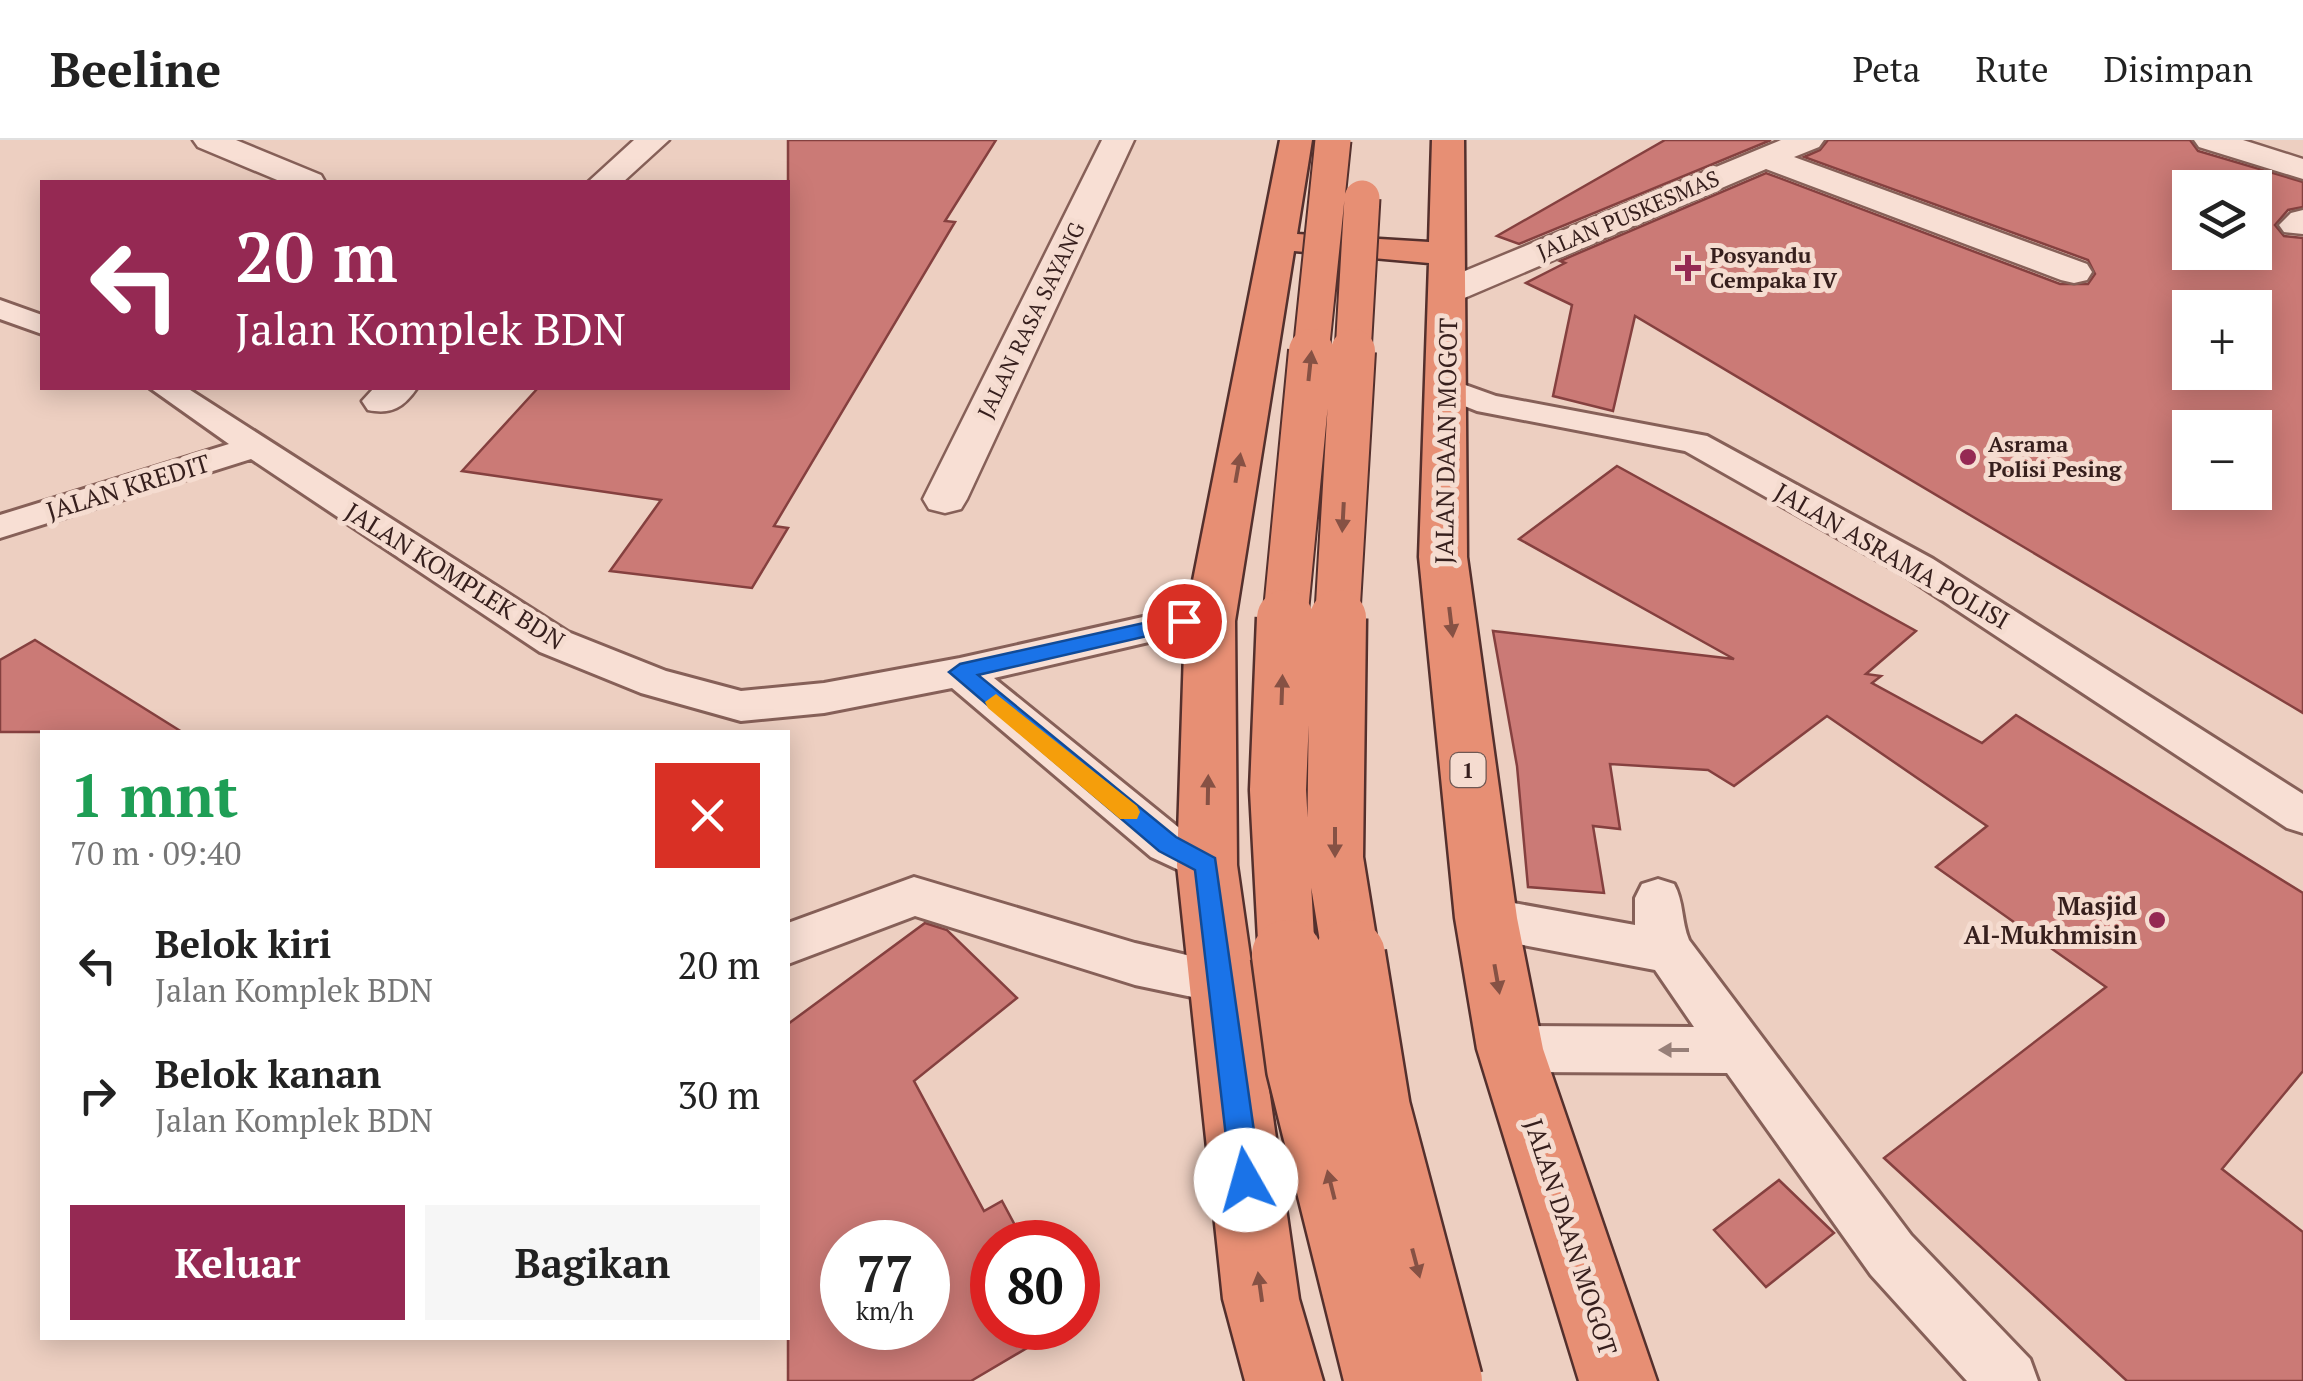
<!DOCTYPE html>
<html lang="id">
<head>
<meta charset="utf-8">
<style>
  body { margin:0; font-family:"PT Serif",serif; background:#f6f6f6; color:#222; height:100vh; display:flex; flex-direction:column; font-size:38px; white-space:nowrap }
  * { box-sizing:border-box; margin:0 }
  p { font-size:32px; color:#767676 }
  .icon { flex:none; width:55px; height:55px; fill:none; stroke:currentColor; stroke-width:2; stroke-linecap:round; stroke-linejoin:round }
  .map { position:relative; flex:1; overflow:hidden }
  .panel { position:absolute; left:40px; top:590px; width:750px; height:610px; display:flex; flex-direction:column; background:#fff; border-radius:0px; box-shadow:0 5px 25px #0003 }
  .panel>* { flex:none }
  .top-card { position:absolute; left:40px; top:40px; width:750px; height:210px; border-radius:0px; box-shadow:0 5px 25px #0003; background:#952953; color:#fff; overflow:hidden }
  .controls { position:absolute; left:2172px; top:30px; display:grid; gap:20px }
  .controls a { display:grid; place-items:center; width:100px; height:100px; border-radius:0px; background:#fff; box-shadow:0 5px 25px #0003; font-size:50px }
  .speed { position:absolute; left:820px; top:1080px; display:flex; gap:20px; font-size:50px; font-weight:700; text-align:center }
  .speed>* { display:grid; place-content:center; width:130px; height:130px; border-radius:50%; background:#fff; box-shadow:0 5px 25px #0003; line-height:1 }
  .speed small { font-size:25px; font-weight:400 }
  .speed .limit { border:15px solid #d22; background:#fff; color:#111 }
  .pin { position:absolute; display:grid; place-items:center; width:85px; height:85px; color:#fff; margin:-42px; border:5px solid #fff; border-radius:50%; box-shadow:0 2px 10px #0007 }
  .me { position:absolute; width:110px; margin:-55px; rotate:353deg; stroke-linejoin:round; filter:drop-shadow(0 0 8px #0008) }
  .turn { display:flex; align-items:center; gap:35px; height:210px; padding:0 30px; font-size:45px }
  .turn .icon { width:130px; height:130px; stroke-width:2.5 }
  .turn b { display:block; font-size:70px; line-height:85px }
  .round { display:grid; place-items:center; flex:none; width:105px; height:105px; border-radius:0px; background:#f6f6f6 }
  .summary { display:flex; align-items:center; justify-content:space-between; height:170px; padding:0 30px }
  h1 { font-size:60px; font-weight:800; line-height:75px; color:#1e9e55 }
  .action { display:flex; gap:20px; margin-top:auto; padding:20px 30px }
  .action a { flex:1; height:115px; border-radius:0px; background:#952953; color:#fff; font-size:40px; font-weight:800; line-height:115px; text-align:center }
  .action a+a { background:#f6f6f6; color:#222 }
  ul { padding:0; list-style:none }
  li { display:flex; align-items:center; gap:30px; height:130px; padding:0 30px }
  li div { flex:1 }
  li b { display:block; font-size:38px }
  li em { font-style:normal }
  header { display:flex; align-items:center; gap:60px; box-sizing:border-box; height:140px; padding:0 50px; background:#fff; border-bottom:2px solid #e0e0e0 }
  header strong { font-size:48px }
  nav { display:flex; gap:55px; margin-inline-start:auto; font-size:35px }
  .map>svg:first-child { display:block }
  .building { fill:#cb7a76; stroke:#85403f; stroke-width:2.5; fill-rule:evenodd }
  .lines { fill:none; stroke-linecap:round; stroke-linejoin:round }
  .service-casing { stroke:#866058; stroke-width:6 }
  .minor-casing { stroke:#866058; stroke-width:5 }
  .trunk-casing { stroke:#54302d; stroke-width:5 }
  .service { fill:#f8dfd4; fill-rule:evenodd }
  .minor { fill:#f8dfd4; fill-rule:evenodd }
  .trunk { fill:#e78f74; fill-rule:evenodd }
  .trunk-bridge-far3-casing { stroke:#54302d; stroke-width:39; stroke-linecap:butt }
  .trunk-bridge-far2-casing { stroke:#54302d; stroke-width:48; stroke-linecap:butt }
  .trunk-bridge-far1-casing { stroke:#54302d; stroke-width:61; stroke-linecap:butt }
  .trunk-bridge-casing { stroke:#54302d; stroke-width:75; stroke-linecap:butt }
  .trunk-bridge-far3 { stroke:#e78f74; stroke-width:35 }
  .trunk-bridge-far2 { stroke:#e78f74; stroke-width:44 }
  .trunk-bridge-far1 { stroke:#e78f74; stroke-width:56 }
  .trunk-bridge { stroke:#e78f74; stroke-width:70 }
  .oneway { fill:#865144 }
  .oneway2 { fill:#977f78 }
  .route { fill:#1a73e8; stroke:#114b97; stroke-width:2.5 }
  .slow { fill:#f59e0b }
  .poi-dot { fill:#952953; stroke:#f5dcd0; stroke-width:4 }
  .labels { text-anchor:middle; stroke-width:10; stroke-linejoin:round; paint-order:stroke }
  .far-street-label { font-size:22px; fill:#361f1d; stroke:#f5dcd0 }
  .far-poi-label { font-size:22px; font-weight:bold; fill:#361f1d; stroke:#f5dcd0; text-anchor:start }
  .shield { fill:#f5dcd0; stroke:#6f5853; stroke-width:2.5 }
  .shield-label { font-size:22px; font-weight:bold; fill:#361f1d }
  .street-label { font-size:25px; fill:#361f1d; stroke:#f5dcd0 }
  .poi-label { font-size:25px; font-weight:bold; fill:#361f1d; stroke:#f5dcd0; text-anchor:end }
</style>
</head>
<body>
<header>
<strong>Beeline</strong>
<nav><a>Peta</a><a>Rute</a><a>Disimpan</a></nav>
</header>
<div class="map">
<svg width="2303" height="1241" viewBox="0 0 2303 1241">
  <rect width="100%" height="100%" fill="#edcfc1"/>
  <!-- building -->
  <path class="building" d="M 788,0 L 996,0 L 945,81 L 955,82 L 774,386 L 788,388 L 752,448 L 610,431 L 661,360 L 462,331 L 538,248 L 788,248 Z
    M 1665,0 L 1771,0 L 1519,104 L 1497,96 Z
    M 1828,0 L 2190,0 L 2198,11 L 2303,42 L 2303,67 L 2288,70 L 2275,85 L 2284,96 L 2303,98 L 2303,573 L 1635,176 L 1613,271 L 1553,256 L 1572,165 L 1526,143 L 1565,123 L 1560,121 L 1766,33 L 2060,144 L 2088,144 L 2095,134 L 2088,120 L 1804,17 L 1820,10 ZM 2190,48 L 2255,48 L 2255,112 L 2190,112 ZM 2190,168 L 2255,168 L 2255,232 L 2190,232 ZM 2190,288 L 2255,288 L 2255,352 L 2190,352 Z
    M 1617,326 L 1916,491 L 1866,534 L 1881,536 L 1872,543 L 1982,603 L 2016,575 L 2303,753 L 2303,931 L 2222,1029 L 2303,1092 L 2303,1241 L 2127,1241 L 1884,1018 L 2106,847 L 1936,727 L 1987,686 L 1827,576 L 1734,646 L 1708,630 L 1610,624 L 1620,689 L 1593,686 L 1604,753 L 1528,747 L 1517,626 L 1493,491 L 1734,519 L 1519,399 Z
    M 35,500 L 182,592 L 0,592 L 0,520 Z
    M 925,783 L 947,790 L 1017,858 L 914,941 L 984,1071 L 1002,1061 L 1024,1102 L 992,1102 L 992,1188 L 1061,1188 L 971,1241 L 788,1241 L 788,884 ZM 842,1102 L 928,1102 L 928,1188 L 842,1188 Z
    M 1779,1040 L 1834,1093 L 1766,1147 L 1714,1090 Z"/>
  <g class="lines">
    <defs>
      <path id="service" d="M 0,160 L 42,175 L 42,194 L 0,179 Z
        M 1443,237 L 1496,256 L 1707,296 L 1933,419 L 2303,654 L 2303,693 L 2287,688 L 1907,437 L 1685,311 L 1477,271 L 1432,253 L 1427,246 L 1432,239 Z
        M 150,248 L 187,248 L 568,492 L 666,531 L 741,551 L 824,543 L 960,518 L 1183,468 L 1224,472 L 1229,481 L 1224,490 L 1183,494 L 994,538 L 1183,691 L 1223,712 L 1230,725 L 1223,738 L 1207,743 L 1151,717 L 952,548 L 824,573 L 741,581 L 641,553 L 540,512 L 251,319 L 0,398 L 0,375 L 229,304 Z
        M 914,737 L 1135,803 L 1238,827 L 1246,842 L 1238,857 L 1221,863 L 1135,845 L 915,776 L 788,824 L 788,783 Z
        M 1658,739 L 1674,744 C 1684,762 1681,781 1689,800 L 1911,1095 L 2030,1219 L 2038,1241 L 1967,1241 L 1871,1135 L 1727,933 L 1510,932 L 1492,925 L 1484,909 L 1492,893 L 1510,886 L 1694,887 L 1655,830 L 1486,798 L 1469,792 L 1462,778 L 1469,764 L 1486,758 L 1635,785 L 1635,758 L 1642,744 Z"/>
      <path id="minor" d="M 193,0 L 236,0 L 321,35 L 325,42 L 282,42 L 198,7 Z
        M 634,0 L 669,0 L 623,42 L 588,42 Z
        M 1102,0 L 1134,0 L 967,359 L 961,369 L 945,373 L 929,369 L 923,359 Z
        M 1781,0 L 1824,0 L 1819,7 L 1794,17 L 2087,124 L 2092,132 L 2087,140 L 2074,143 L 2061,140 L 1766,29 L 1462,159 L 1449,162 L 1436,159 L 1430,151 L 1436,143 Z
        M 2194,0 L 2243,0 L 2303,19 L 2303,39 L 2199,7 Z
        M 2303,70 L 2303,94 L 2284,92 L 2279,85 L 2291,73 Z
        M 374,248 L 417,248 C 404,267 392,275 368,270 L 362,261 Z"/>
      <path id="trunk" d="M 1280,0 L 1312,0 L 1297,94 L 1429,102 L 1432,0 L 1464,0 L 1467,417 L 1517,778 L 1543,909 L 1657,1241 L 1579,1241 L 1477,909 L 1455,778 L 1419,417 L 1429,123 L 1294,111 L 1235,481 L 1237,725 L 1299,1159 L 1323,1241 L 1245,1241 L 1223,1159 L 1177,725 L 1185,481 Z"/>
    </defs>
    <!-- service casing -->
    <use href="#service" class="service-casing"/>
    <!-- minor casing -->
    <use href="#minor" class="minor-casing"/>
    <!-- trunk casing -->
    <use href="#trunk" class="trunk-casing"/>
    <!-- service -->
    <use href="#service" class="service"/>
    <!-- minor -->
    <use href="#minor" class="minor"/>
    <!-- trunk -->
    <use href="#trunk" class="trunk"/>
    <defs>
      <path id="trunk-bridge-far3" d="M 1311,213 L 1333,0
        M 1353,213 L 1362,58"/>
      <path id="trunk-bridge-far2" d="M 1285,481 L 1311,211
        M 1337,481 L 1353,211"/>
      <path id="trunk-bridge-far1" d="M 1285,478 L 1278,650 L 1287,818
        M 1338,478 L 1335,719 L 1351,818"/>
      <path id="trunk-bridge" d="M 1287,815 L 1302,928 L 1380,1241
        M 1350,815 L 1375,969 L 1447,1241"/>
    </defs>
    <!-- trunk-bridge-far3 casing -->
    <use href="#trunk-bridge-far3" class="trunk-bridge-far3-casing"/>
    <!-- trunk-bridge-far2 casing -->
    <use href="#trunk-bridge-far2" class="trunk-bridge-far2-casing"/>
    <!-- trunk-bridge-far1 casing -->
    <use href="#trunk-bridge-far1" class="trunk-bridge-far1-casing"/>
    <!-- trunk-bridge casing -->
    <use href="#trunk-bridge" class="trunk-bridge-casing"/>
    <!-- trunk-bridge-far3 -->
    <use href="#trunk-bridge-far3" class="trunk-bridge-far3"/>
    <!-- trunk-bridge-far2 -->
    <use href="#trunk-bridge-far2" class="trunk-bridge-far2"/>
    <!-- trunk-bridge-far1 -->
    <use href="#trunk-bridge-far1" class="trunk-bridge-far1"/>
    <!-- trunk-bridge -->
    <use href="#trunk-bridge" class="trunk-bridge"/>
  </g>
  <!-- one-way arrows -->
  <defs><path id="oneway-solid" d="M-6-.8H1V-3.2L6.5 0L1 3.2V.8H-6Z" transform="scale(2.5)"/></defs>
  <g class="oneway">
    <use href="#oneway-solid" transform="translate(1310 226) rotate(-84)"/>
    <use href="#oneway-solid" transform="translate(1238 328) rotate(-80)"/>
    <use href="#oneway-solid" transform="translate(1343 377) rotate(93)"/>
    <use href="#oneway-solid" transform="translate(1451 482) rotate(83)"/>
    <use href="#oneway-solid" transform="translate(1282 550) rotate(-88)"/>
    <use href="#oneway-solid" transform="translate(1208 650) rotate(-89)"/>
    <use href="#oneway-solid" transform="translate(1335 702) rotate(90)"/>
    <use href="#oneway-solid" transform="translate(1497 839) rotate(80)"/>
    <use href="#oneway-solid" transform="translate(1331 1045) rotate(-104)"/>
    <use href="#oneway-solid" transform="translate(1416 1123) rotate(75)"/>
    <use href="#oneway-solid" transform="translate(1260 1147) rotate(-98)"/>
  </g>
  <use class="oneway2" href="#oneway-solid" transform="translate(1674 910) rotate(180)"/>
  <!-- route -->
  <path class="route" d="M 1184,474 L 1191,476 L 1194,481 L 1191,486 L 978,535 L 1176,697 L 1215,718 L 1261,1040 L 1256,1050 L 1246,1055 L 1236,1050 L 1231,1040 L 1195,730 L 1159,711 L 949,532 L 960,524 Z"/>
  <!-- slow -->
  <path class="slow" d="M 996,554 L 1137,666 L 1140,672 L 1137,679 L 1120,679 L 988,568 L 985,562 Z"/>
  <!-- markers -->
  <g class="poi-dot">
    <path d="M1683 113h10v10h10v10h-10v10h-10v-10h-10v-10h10z"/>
    <circle cx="1968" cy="317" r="10"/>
    <circle cx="2157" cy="780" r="10"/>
  </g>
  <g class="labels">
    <!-- far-street labels -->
    <g class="far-street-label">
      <text transform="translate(1628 75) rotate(-23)" y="8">JALAN PUSKESMAS</text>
      <text transform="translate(1031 180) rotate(-64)" y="8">JALAN RASA SAYANG</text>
    </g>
    <!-- far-poi labels -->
    <g class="far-poi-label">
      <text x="1710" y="123">Posyandu<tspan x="1710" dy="25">Cempaka IV</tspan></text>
      <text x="1988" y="312">Asrama<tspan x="1988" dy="25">Polisi Pesing</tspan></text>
    </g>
    <!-- shield labels -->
    <rect class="shield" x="1450.5" y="613" width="35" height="34" rx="8"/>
    <g class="shield-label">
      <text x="1468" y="638">1</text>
    </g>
    <!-- street labels -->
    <g class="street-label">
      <text transform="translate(1446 301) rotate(-89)" y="9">JALAN DAAN MOGOT</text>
      <text transform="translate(128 347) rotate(-17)" y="9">JALAN KREDIT</text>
      <text transform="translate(1892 416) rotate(30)" y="9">JALAN ASRAMA POLISI</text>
      <text transform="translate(455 436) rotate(32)" y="9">JALAN KOMPLEK BDN</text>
      <text transform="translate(1571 1097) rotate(72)" y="9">JALAN DAAN MOGOT</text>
    </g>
    <!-- poi labels -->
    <g class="poi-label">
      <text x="2137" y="775">Masjid<tspan x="2137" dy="29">Al-Mukhmisin</tspan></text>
    </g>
  </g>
</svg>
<div class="controls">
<a><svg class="icon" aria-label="layers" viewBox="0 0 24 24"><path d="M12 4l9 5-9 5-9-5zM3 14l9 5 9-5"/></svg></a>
<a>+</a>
<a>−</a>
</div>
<div class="speed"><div>77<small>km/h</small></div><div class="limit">80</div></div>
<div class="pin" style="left:1184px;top:481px;background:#d93025"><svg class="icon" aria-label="arrive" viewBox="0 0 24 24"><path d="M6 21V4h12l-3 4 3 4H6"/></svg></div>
<svg class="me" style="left:1246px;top:1040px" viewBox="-20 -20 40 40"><circle r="19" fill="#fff"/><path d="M0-13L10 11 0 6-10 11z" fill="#1a73e8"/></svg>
<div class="top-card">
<div class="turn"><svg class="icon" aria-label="left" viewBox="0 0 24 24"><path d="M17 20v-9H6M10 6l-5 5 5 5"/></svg><div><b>20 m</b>Jalan Komplek BDN</div></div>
</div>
<section class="panel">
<div class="summary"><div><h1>1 mnt</h1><p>70 m · 09:40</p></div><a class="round" style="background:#d93025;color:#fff"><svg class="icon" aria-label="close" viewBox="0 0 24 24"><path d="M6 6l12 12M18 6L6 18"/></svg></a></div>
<ul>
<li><svg class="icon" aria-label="left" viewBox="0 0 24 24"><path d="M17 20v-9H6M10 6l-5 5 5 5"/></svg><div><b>Belok kiri</b><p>Jalan Komplek BDN</p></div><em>20 m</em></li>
<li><svg class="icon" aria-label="right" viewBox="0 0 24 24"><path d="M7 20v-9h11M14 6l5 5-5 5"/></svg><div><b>Belok kanan</b><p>Jalan Komplek BDN</p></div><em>30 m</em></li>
</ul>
<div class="action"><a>Keluar</a><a>Bagikan</a></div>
</section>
</div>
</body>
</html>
